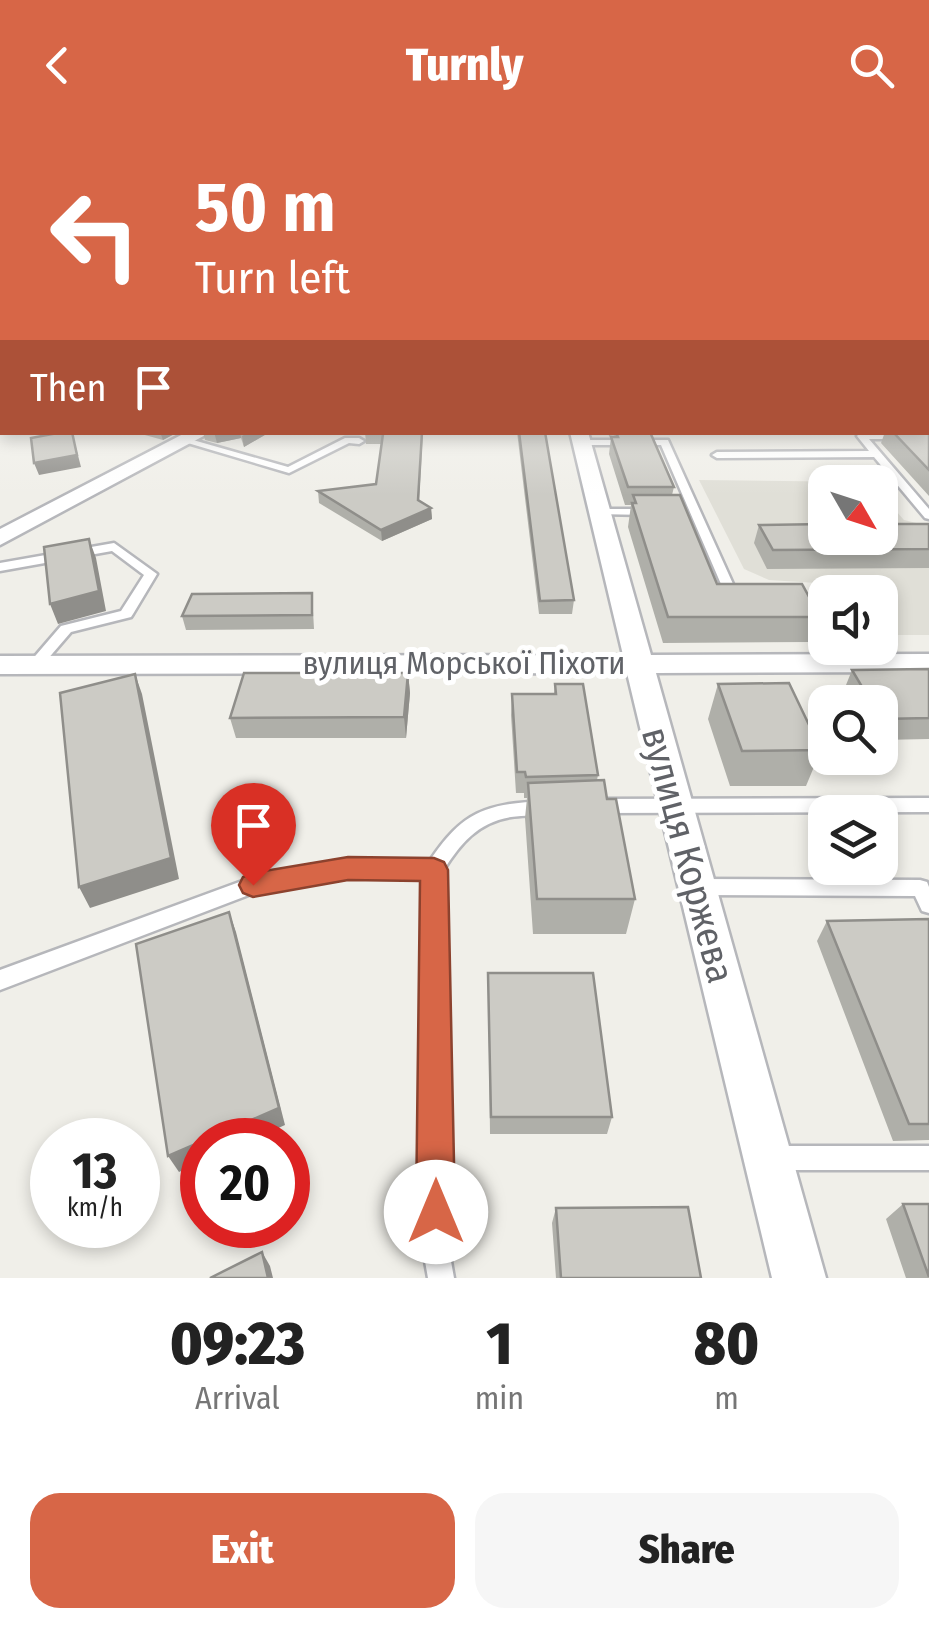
<!DOCTYPE html>
<html lang="en">
<head>
<meta charset="utf-8">
<style>
  body { margin:0; font-family:"Fira Sans Condensed",sans-serif; background:#f6f6f6; color:#222; height:100vh; display:flex; flex-direction:column; font-size:38px; white-space:nowrap }
  * { box-sizing:border-box; margin:0 }
  p { font-size:32px; color:#767676 }
  .icon { flex:none; width:55px; height:55px; fill:none; stroke:currentColor; stroke-width:2; stroke-linecap:round; stroke-linejoin:round }
  .map { position:relative; height:1148px; overflow:hidden }
  .panel { display:flex; flex-direction:column; background:#fff; flex:1 }
  .panel>* { flex:none }
  .banner { position:absolute; left:0px; top:0px; width:930px; height:305px; box-shadow:0 5px 15px #0003; background:#d76647; color:#fff; overflow:hidden }
  .needle { width:65px; rotate:129deg }
  .fabs { position:absolute; left:808px; top:335px; display:grid; gap:20px }
  .fabs a { display:grid; place-items:center; width:90px; height:90px; border-radius:20px; background:#fff; box-shadow:0 5px 15px #0003; font-size:50px }
  .speed { position:absolute; left:30px; top:988px; display:flex; gap:20px; font-size:50px; font-weight:700; text-align:center }
  .speed>* { display:grid; place-content:center; width:130px; height:130px; border-radius:50%; background:#fff; box-shadow:0 5px 15px #0003; line-height:1 }
  .speed small { font-size:25px; font-weight:400 }
  .speed .limit { border:15px solid #d22; background:#fff; color:#111 }
  .pin { position:absolute; display:grid; place-items:center; width:85px; height:85px; color:#fff; margin:-102px -42px; border-radius:50% 50% 50% 0; rotate:-45deg; box-shadow:0 0 10px #0007 }
  .pin .icon { rotate:45deg }
  .me { position:absolute; width:110px; margin:-55px; rotate:0deg; stroke-linejoin:round; filter:drop-shadow(0 0 8px #0008) }
  .turn { display:flex; align-items:center; gap:35px; height:210px; padding:0 30px; font-size:45px }
  .turn .icon { width:130px; height:130px; stroke-width:2.5 }
  .turn b { display:block; font-size:70px; line-height:85px }
  .then { display:flex; align-items:center; height:95px; padding:0 30px; background:#0003; gap:20px; font-size:38px }
  .eta { display:flex; justify-content:space-evenly; align-items:center; height:170px; text-align:center }
  .eta b { font-size:60px; font-weight:800; line-height:70px }
  .button { display:flex; gap:20px; margin-top:auto; padding:20px 30px }
  .button a { flex:1; height:115px; border-radius:30px; background:#d76647; color:#fff; font-size:40px; font-weight:800; line-height:115px; text-align:center }
  .button a+a { background:#f6f6f6; color:#222 }
  header { display:flex; justify-content:space-between; align-items:center; height:130px; padding:0 30px; background:#d76647; color:#fff; font-size:45px; font-weight:800 }
  .map>svg:first-child { display:block }
  .education { fill:#e0dfd7 }
  .lines { fill:none; stroke-linecap:round; stroke-linejoin:round }
  .lane-casing { stroke:#b6b7bb; stroke-width:5 }
  .street-casing { stroke:#b6b7bb; stroke-width:5 }
  .secondary-casing { stroke:#b7b9be; stroke-width:5 }
  .lane { fill:#fff; fill-rule:evenodd }
  .street { fill:#fff; fill-rule:evenodd }
  .secondary { fill:#fff; fill-rule:evenodd }
  .wall { fill:#afafa9 }
  .shaded-wall { fill:#8f8e8a }
  .building { fill:#cccbc5; stroke:#8f8e8a; stroke-width:2.5 }
  .route { fill:#d76647; stroke:#8c422e; stroke-width:2.5 }
  .labels { text-anchor:middle; stroke-width:10; stroke-linejoin:round; paint-order:stroke }
  .street-label { font-size:32px; fill:#606267; stroke:#fff }
  .near-street-label { font-size:38px; fill:#606267; stroke:#fff }
</style>
</head>
<body>
<header><svg class="icon" aria-label="back" viewBox="0 0 24 24"><path d="M15 5l-7 7 7 7"/></svg>Turnly<svg class="icon" aria-label="search" viewBox="0 0 24 24"><circle cx="10" cy="10" r="6"/><path d="M15 15l6 6"/></svg></header>
<div class="map">
<svg width="929" height="1148" viewBox="0 0 929 1148">
  <rect width="100%" height="100%" fill="#f0efe9"/>
  <!-- education -->
  <path class="education" d="M 699,350 L 870,352 L 825,352 L 825,408 L 880,408 L 880,363 L 904,390 L 929,396 L 929,505 L 880,505 L 880,462 L 825,465 L 817,453 L 769,450 L 744,439 Z"/>
  <g class="lines">
    <defs>
      <path id="lane" d="M 929,303 L 929,309 L 869,309 L 929,379 L 929,389 L 925,388 L 874,327 L 717,328 L 712,325 L 717,322 L 869,321 L 857,306 L 859,304 Z
        M 345,308 L 359,308 L 364,311 L 359,314 L 349,313 L 289,343 L 181,311 L 186,308 L 288,337 Z
        M 578,310 L 668,310 L 738,465 L 742,468 L 741,471 L 733,472 L 727,468 L 661,315 L 581,315 L 578,314 Z
        M 599,379 L 648,379 L 654,382 L 648,385 L 595,384 L 593,382 Z
        M 114,413 L 157,444 L 133,484 L 131,487 L 71,502 L 40,538 L 30,538 L 28,535 L 30,532 L 61,496 L 121,481 L 144,445 L 112,421 L 0,441 L 0,433 Z
        M 808,476 L 813,477 L 825,499 L 825,516 L 818,512 L 801,480 Z
        M 929,668 L 929,682 L 598,683 L 592,681 L 589,676 L 592,671 L 598,669 Z
        M 545,671 L 551,673 L 554,678 L 551,683 C 538,686 524,685 511,687 C 478,692 460,714 443,741 L 449,1120 L 454,1148 L 428,1148 L 423,1120 L 425,747 L 348,747 L 254,763 L 0,860 L 0,840 L 253,747 L 348,731 L 429,732 C 463,681 485,674 545,671 Z
        M 696,749 L 920,750 L 927,752 L 929,757 L 929,783 L 922,781 L 915,766 L 696,765 L 689,763 L 687,757 L 689,751 Z
        M 773,1016 L 929,1016 L 929,1040 L 773,1040 L 764,1037 L 761,1028 L 764,1019 Z"/>
      <path id="street" d="M 928,232 L 929,232 L 929,242 L 928,242 Z
        M 187,302 L 211,302 L 0,415 L 0,399 Z
        M 570,302 L 588,302 L 651,525 L 929,524 L 929,542 L 656,543 L 826,1148 L 772,1148 L 627,543 L 0,544 L 0,526 L 623,525 Z"/>
      <path id="secondary" d="M 2,239 L 2,253 L 0,254 L 0,240 Z
        M 928,246 L 929,247 L 929,261 L 928,260 Z"/>
    </defs>
    <!-- lane casing -->
    <use href="#lane" class="lane-casing"/>
    <!-- street casing -->
    <use href="#street" class="street-casing"/>
    <!-- secondary casing -->
    <use href="#secondary" class="secondary-casing"/>
    <!-- lane -->
    <use href="#lane" class="lane"/>
    <!-- street -->
    <use href="#street" class="street"/>
    <!-- secondary -->
    <use href="#secondary" class="secondary"/>
  </g>
  <!-- wall -->
  <path class="wall" d="M 134,302 L 178,302 L 163,310 Z
    M 203,302 L 270,302 L 244,317 L 241,308 L 217,313 L 205,310 Z
    M 365,302 L 423,302 L 419,371 L 431,378 L 432,389 L 382,411 L 319,373 L 318,361 L 376,354 L 382,314 L 366,314 Z
    M 517,302 L 545,302 L 574,470 L 572,484 L 539,484 Z
    M 608,302 L 650,302 L 674,357 L 672,365 L 717,454 L 820,487 L 811,512 L 663,513 L 628,397 L 631,375 L 625,375 L 609,324 L 611,307 L 615,305 L 609,306 Z
    M 885,302 L 928,302 L 929,304 L 929,366 L 881,313 Z
    M 929,394 L 929,438 L 767,439 L 754,413 L 759,395 Z
    M 312,463 L 314,499 L 186,500 L 182,486 Z
    M 929,539 L 929,609 L 880,610 L 880,572 L 851,572 L 844,560 L 852,540 Z
    M 408,543 L 410,563 L 406,608 L 236,608 L 230,588 Z
    M 555,554 L 598,645 L 597,650 L 607,669 L 635,769 L 626,804 L 533,804 L 525,688 L 527,668 L 524,668 L 524,663 L 516,663 L 511,585 L 512,564 L 554,564 Z
    M 718,554 L 821,620 L 806,656 L 730,656 L 708,589 Z
    M 929,789 L 929,1010 L 893,1011 L 817,811 L 827,791 Z
    M 488,843 L 612,987 L 607,1004 L 490,1004 Z
    M 903,1074 L 929,1148 L 906,1148 L 886,1089 Z
    M 556,1078 L 701,1148 L 556,1148 L 552,1093 Z"/>
  <!-- shaded-wall -->
  <path class="shaded-wall" d="M 72,302 L 81,337 L 39,345 L 34,333 Z
    M 160,302 L 178,302 L 163,310 Z
    M 214,302 L 240,302 L 241,308 L 217,313 Z
    M 249,302 L 270,302 L 244,317 L 242,306 Z
    M 431,378 L 432,389 L 382,411 L 381,400 Z
    M 89,409 L 96,428 L 106,481 L 58,494 L 50,474 Z
    M 408,543 L 410,563 L 406,608 L 404,587 Z
    M 135,544 L 142,564 L 179,749 L 90,778 L 79,757 Z
    M 229,782 L 236,802 L 285,995 L 252,1010 L 204,1010 Z
    M 202,1011 L 202,1031 L 179,1042 L 168,1026 Z
    M 262,1122 L 270,1136 L 273,1148 L 268,1148 Z"/>
  <!-- building -->
  <path class="building" d="M 2,218 L 2,233 L 0,232 L 0,219 Z
    M 63,302 L 72,302 L 77,325 L 34,333 L 31,308 Z
    M 365,302 L 422,302 L 418,370 L 431,378 L 381,400 L 318,361 L 376,354 L 383,304 Z
    M 519,302 L 545,302 L 574,470 L 540,471 Z
    M 616,302 L 650,302 L 674,357 L 628,357 L 611,307 L 618,307 Z
    M 893,302 L 928,302 L 929,304 L 929,340 Z
    M 633,365 L 680,365 L 717,454 L 802,454 L 820,487 L 668,487 L 632,373 L 636,373 Z
    M 825,394 L 825,408 L 880,408 L 880,394 L 929,394 L 929,419 L 773,420 L 759,395 Z
    M 89,409 L 99,461 L 50,474 L 44,417 Z
    M 312,463 L 312,485 L 182,486 L 192,464 Z
    M 929,539 L 929,588 L 881,589 L 880,572 L 871,572 L 852,540 Z
    M 244,543 L 408,543 L 404,587 L 230,588 Z
    M 135,544 L 171,728 L 79,757 L 60,563 Z
    M 789,553 L 821,620 L 742,621 L 718,554 Z
    M 555,554 L 583,554 L 598,645 L 526,647 L 525,642 L 517,642 L 512,564 L 556,564 Z
    M 604,650 L 607,669 L 616,669 L 635,769 L 537,769 L 528,653 Z
    M 229,782 L 279,978 L 168,1026 L 136,814 Z
    M 929,789 L 929,994 L 909,994 L 827,791 Z
    M 488,843 L 593,843 L 612,987 L 491,987 Z
    M 903,1074 L 929,1074 L 929,1147 Z
    M 688,1077 L 701,1148 L 561,1148 L 556,1078 Z
    M 262,1122 L 268,1148 L 210,1148 Z"/>
  <!-- sky -->
  <linearGradient id="sky" x2="0" y2="1"><stop stop-color="#93bfee"/><stop offset="0.56" stop-color="#f8f8f5"/><stop offset="1" stop-color="#f8f8f5" stop-opacity="0"/></linearGradient>
  <rect width="929" height="365" fill="url(#sky)"/>
  <!-- route -->
  <path class="route" d="M 348,727 L 434,728 L 444,732 L 448,740 L 455,1082 L 449,1096 L 436,1102 L 422,1096 L 416,1082 L 420,751 L 348,750 L 253,767 L 243,763 L 239,755 L 243,747 L 253,743 Z"/>
  <g class="labels">
    <!-- street labels -->
    <g class="street-label">
      <text x="464" y="544">вулиця Морської Піхоти</text>
    </g>
    <!-- near-street labels -->
    <g class="near-street-label">
      <text transform="translate(688 725) rotate(75)" y="13">вулиця Коржева</text>
    </g>
  </g>
</svg>
<div class="fabs">
<a><svg class="needle" viewBox="-14 -14 28 28"><path d="M0-13l5 13h-10z" fill="#e53935"/><path d="M0 13l5-13h-10z" fill="#767676"/></svg></a>
<a><svg class="icon" aria-label="sound" viewBox="0 0 24 24"><path d="M4 9h4l5-4v14l-5-4H4zM17 9q2 3 0 6"/></svg></a>
<a><svg class="icon" aria-label="search" viewBox="0 0 24 24"><circle cx="10" cy="10" r="6"/><path d="M15 15l6 6"/></svg></a>
<a><svg class="icon" aria-label="layers" viewBox="0 0 24 24"><path d="M12 4l9 5-9 5-9-5zM3 14l9 5 9-5"/></svg></a>
</div>
<div class="speed"><div>13<small>km/h</small></div><div class="limit">20</div></div>
<div class="pin" style="left:253px;top:755px;background:#d93025"><svg class="icon" aria-label="arrive" viewBox="0 0 24 24"><path d="M6 21V4h12l-3 4 3 4H6"/></svg></div>
<svg class="me" style="left:436px;top:1082px" viewBox="-20 -20 40 40"><circle r="19" fill="#fff"/><path d="M0-13L10 11 0 6-10 11z" fill="#d76647"/></svg>
<div class="banner">
<div class="turn"><svg class="icon" aria-label="left" viewBox="0 0 24 24"><path d="M17 20v-9H6M10 6l-5 5 5 5"/></svg><div><b>50 m</b>Turn left</div></div>
<div class="then">Then<svg class="icon" aria-label="arrive" viewBox="0 0 24 24"><path d="M6 21V4h12l-3 4 3 4H6"/></svg></div>
</div>
</div>
<section class="panel">
<div class="eta">
<div><b>09:23</b><p>Arrival</p></div>
<div><b>1</b><p>min</p></div>
<div><b>80</b><p>m</p></div>
</div>
<div class="button"><a>Exit</a><a>Share</a></div>
</section>
</body>
</html>
